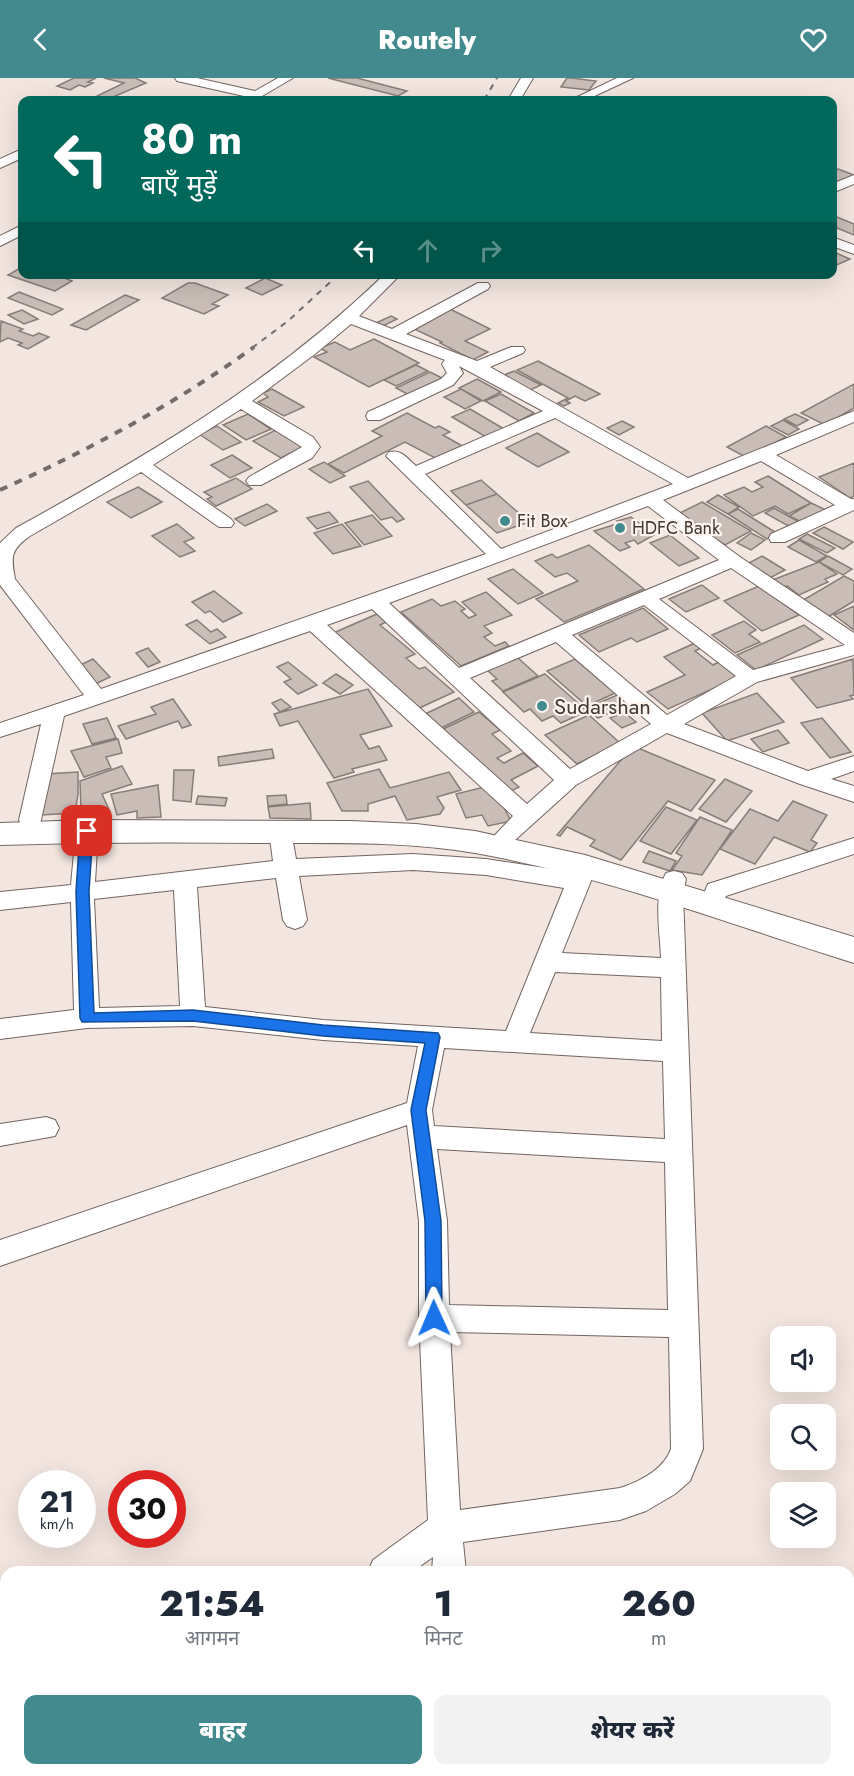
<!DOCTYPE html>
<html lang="hi">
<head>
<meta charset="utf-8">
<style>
  body { margin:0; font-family:Jost,"Noto Sans Devanagari",sans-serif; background:#f2f2f3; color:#1f2937; height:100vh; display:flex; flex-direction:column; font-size:22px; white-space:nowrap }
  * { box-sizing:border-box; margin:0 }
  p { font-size:20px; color:#747a83 }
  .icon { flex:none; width:33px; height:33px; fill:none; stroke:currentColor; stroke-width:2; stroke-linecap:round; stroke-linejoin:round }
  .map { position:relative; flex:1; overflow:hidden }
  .side { position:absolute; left:0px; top:1488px; width:855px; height:210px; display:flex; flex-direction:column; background:#fff; border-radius:18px 18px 0 0; box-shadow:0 6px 24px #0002 }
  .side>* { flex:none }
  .hud { position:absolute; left:18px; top:18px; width:819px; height:183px; border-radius:12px; box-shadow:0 6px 24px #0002; background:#00695c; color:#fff; overflow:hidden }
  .fabs { position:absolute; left:770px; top:1248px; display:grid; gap:12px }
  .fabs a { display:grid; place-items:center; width:66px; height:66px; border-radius:12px; background:#fff; box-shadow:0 6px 24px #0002; font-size:30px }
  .speed { position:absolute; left:18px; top:1392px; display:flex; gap:12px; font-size:30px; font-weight:700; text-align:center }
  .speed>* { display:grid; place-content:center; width:78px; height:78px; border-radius:50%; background:#fff; box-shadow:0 6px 24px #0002; line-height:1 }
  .speed small { font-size:15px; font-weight:400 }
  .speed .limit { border:9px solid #d22; background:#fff; color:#111 }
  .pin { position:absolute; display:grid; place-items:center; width:51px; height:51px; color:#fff; margin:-26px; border-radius:12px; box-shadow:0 3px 9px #0006 }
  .me { position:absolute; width:66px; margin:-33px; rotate:359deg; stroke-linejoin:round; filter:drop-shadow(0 0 4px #0008) }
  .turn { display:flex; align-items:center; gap:21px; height:126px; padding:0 24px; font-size:27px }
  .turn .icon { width:78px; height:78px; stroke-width:2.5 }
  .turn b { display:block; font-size:42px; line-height:51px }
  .lanes { display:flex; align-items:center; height:57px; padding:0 24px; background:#0003; justify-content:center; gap:30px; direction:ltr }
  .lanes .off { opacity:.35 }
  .eta { display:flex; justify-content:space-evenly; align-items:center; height:102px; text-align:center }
  .eta b { font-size:36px; font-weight:800; line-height:42px }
  .cta { display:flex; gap:12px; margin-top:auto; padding:12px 24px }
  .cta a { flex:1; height:69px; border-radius:12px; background:#438a8f; color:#fff; font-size:24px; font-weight:800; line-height:69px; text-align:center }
  .cta a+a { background:#f2f2f3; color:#1f2937 }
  header { display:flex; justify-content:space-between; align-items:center; height:78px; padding:0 24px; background:#438a8f; color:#fff; font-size:27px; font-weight:800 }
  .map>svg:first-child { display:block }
  .building { fill:#cabdb7; stroke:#897d78; stroke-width:1.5 }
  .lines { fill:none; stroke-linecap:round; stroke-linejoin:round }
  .minor-casing { stroke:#726560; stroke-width:2 }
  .secondary-casing { stroke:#726560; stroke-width:2 }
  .minor { fill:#fff; fill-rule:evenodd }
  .secondary { fill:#fff; fill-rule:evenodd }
  .rail-far1 { stroke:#736c68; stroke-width:2; stroke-dasharray:6 6; stroke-linecap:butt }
  .rail { stroke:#736c68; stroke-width:4; stroke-dasharray:8 8; stroke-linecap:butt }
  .route { fill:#1a73e8; stroke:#114b97; stroke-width:1.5 }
  .poi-dot { fill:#438a8f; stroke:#fff3ee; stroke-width:2 }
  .labels { text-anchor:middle; stroke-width:4.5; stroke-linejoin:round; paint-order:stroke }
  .far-poi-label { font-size:18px; fill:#3e3937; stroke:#fff3ee; text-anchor:start }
  .poi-label { font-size:22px; fill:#3e3937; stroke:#fff3ee; text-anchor:start }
</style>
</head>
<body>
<header><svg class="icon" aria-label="back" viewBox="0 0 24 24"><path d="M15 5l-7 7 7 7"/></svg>Routely<svg class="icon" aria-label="heart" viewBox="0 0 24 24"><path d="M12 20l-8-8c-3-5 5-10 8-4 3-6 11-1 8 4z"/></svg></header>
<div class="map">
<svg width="854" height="1698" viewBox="0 0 854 1698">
  <rect width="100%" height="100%" fill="#f3e5df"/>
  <!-- building -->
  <path class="building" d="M 74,0 L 96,0 L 88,4 L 93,5 L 85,9 L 79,7 L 70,12 L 57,8 Z
    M 104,0 L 135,0 L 146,5 L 106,22 L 95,19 L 124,5 Z
    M 328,0 L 357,0 L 407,13 L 398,18 Z
    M 567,0 L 571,0 L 596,3 L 589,12 L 561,9 Z
    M 838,91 L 854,97 L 854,99 L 832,110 L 832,93 Z
    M 832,137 L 854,146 L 854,157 L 832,148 Z
    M 836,175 L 850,181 L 832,189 L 832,176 Z
    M 22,189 L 22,196 L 54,196 L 72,203 L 55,213 L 8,197 Z
    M 265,200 L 282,207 L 262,217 L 246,210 Z
    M 188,205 L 195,205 L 228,217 L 212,226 L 219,228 L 204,236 L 162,220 Z
    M 19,214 L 63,231 L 52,237 L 8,220 Z
    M 125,217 L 139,222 L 86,252 L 71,247 Z
    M 450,231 L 490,251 L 465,263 L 488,274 L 473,282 L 440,265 L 442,264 L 410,249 Z
    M 22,232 L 38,241 L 24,246 L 8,237 Z
    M 391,238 L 397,241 L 383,248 L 376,245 Z
    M 1,243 L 23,251 L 19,253 L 33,258 L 39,255 L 49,259 L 28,271 L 18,267 L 22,265 L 8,260 L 0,264 Z
    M 374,261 L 419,285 L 369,309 L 314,279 L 327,274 L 320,270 L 335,264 L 350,272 Z
    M 538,283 L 600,316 L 585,323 L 575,318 L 566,323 L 570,325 L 564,328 L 558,325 L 568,320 L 517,292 Z
    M 416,287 L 428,293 L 396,308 L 384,302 Z
    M 514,293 L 541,307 L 526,314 L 499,299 Z
    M 430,294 L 446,302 L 413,319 L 396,310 Z
    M 477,301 L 501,314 L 483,323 L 459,310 Z
    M 854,306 L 854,330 L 825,347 L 801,335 Z
    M 272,311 L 304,329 L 284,338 L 258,324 L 268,319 L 263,315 Z
    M 461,311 L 481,323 L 465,331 L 444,319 Z
    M 501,316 L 534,335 L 519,343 L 485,323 Z
    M 470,331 L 504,351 L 486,359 L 452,339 Z
    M 407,335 L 435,350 L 439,348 L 450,354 L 443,357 L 464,369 L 439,382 L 405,364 L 344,395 L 328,386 L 382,358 L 372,353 Z
    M 248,336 L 271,351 L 246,362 L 223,347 Z
    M 795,336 L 808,342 L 797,348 L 784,341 Z
    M 783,342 L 799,351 L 788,357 L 771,348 Z
    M 622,343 L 634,349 L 619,357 L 607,350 Z
    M 217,348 L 241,364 L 223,372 L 199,356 Z
    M 766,348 L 786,359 L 747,380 L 727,369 Z
    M 278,351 L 306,367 L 281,380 L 253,363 Z
    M 537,355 L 569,374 L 538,389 L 506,370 Z
    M 232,377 L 252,390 L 230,400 L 211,387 Z
    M 324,384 L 345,398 L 330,405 L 309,391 Z
    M 854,385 L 854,418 L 850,420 L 819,399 Z
    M 768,398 L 811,425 L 788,436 L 775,428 L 753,438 L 724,417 L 744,409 L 752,414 L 763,409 L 755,404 Z
    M 236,400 L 252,411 L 216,428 L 207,421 L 212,419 L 204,414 Z
    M 481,402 L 497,416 L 466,427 L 451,413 Z
    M 368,403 L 404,441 L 397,444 L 392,439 L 381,442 L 350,409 Z
    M 138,409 L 162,424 L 131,440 L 107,424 Z
    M 497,416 L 529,444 L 497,455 L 466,427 Z
    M 718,417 L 739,429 L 728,436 L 707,424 Z
    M 702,424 L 751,453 L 725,467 L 676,437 Z
    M 811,425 L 826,432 L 804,445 L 789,438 Z
    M 267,426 L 277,433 L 245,448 L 235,441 Z
    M 774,430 L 801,445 L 792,450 L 765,435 Z
    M 738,431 L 778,456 L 767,461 L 728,436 Z
    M 329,434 L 338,444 L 317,451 L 307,440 Z
    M 372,437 L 392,458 L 364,467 L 345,445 Z
    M 631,439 L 654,457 L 638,466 L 634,462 L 625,465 L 630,469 L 620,473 L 594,453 L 620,445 L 617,443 Z
    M 177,446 L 194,460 L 184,464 L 195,473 L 180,479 L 152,458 Z
    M 342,446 L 361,468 L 333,476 L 314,455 Z
    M 824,449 L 853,464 L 843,471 L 813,455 Z
    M 751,455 L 765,462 L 751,472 L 737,465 Z
    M 807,456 L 835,470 L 827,475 L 799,461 Z
    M 670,457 L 699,480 L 679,488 L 650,465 Z
    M 799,462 L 827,478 L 816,484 L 788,469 Z
    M 589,467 L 644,511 L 564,544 L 536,521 L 578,503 L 567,495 L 555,499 L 535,483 L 552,476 L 557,480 Z
    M 762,478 L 785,492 L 768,501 L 745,487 Z
    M 828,478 L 852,491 L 843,497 L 819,484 Z
    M 819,484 L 837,496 L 825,501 L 828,504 L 799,517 L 787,508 L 781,511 L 770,503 Z
    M 513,491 L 543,515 L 518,526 L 488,501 Z
    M 844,498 L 854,503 L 854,523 L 826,540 L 800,524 Z
    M 702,507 L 719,520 L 686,534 L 669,521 Z
    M 759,508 L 799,537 L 762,553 L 724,523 Z
    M 214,513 L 242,535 L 223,544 L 210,533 L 205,535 L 192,524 Z
    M 486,514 L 512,537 L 484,548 L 492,555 L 484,559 L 495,568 L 505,564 L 509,568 L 461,588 L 401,534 L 432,521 L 441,528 L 455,523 L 465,531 L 461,533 L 469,540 L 476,537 L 462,524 Z
    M 854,528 L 854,552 L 834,537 Z
    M 643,530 L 668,551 L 637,564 L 631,560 L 599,574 L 579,557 Z
    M 377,536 L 386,544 L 380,547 L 415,576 L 406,580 L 419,591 L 425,589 L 454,614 L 415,632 L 331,556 Z
    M 197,542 L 211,554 L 217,551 L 226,559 L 210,566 L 186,547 Z
    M 744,543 L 756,552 L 749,556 L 760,564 L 735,575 L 712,557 Z
    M 804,547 L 823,561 L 756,592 L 737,577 Z
    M 695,565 L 701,570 L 695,573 L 713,587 L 719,584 L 739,599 L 668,631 L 647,614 L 685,597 L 664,579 Z
    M 148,570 L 160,584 L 148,589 L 136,575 Z
    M 517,579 L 538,598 L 503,613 L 492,603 L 497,601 L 487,592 Z
    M 93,581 L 110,599 L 91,608 L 74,590 Z
    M 575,581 L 615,615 L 587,628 L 547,593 Z
    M 853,581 L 854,617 L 850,618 L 853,621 L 817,630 L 791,600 Z
    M 288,584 L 317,607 L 298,616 L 284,604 L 291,601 L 277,589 Z
    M 336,596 L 353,607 L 340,616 L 323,605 Z
    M 545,596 L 587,633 L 561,645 L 553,638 L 542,643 L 530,631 L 524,634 L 503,614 Z
    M 368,611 L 392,648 L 360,657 L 369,671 L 379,668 L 387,682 L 352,691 L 354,694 L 334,700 L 298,643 L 280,648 L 274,636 Z
    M 757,615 L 784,644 L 727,663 L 702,635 Z
    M 617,617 L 628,626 L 598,640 L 587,630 Z
    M 459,620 L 474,634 L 441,650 L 425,636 Z
    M 173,621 L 191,647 L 182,650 L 178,643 L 126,661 L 118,648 L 156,636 L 151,629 Z
    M 281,621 L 291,629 L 280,634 L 272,625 Z
    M 479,634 L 500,652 L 492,656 L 511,673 L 497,680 L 504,685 L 523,675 L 538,688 L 511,702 L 519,709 L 507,715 L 439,653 Z
    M 624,634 L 636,644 L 622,650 L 610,640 Z
    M 589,637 L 620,665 L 577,686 L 545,657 Z
    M 107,640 L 116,660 L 92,666 L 83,646 Z
    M 822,640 L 851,674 L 830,680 L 801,645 Z
    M 778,652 L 789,665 L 763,674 L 751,661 Z
    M 118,661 L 122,675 L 106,679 L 111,690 L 84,699 L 71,673 Z
    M 633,668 L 715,702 L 691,733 L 668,723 L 621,782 L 590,768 L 595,762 L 567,749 L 560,758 L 557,757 Z
    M 272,671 L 274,680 L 219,688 L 218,679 Z
    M 122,688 L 132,706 L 102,716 L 110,734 L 90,739 L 89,731 L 81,734 L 80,703 Z
    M 379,691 L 390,710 L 449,694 L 461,712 L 437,719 L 444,730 L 440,736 L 407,742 L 395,718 L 368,726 L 368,733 L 342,733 L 327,705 Z
    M 174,692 L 194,692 L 191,724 L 173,722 Z
    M 78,694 L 78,716 L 75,735 L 41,737 L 45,696 Z
    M 725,701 L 752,713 L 726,744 L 699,731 Z
    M 158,707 L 161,739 L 137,740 L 137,733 L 117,737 L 111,716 Z
    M 492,707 L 511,743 L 488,748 L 482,737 L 466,740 L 456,716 Z
    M 286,717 L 287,726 L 268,728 L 267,718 Z
    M 198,718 L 227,720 L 225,728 L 196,726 Z
    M 793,723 L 827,737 L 811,762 L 817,765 L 810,774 L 774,759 L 755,786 L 720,771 L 750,731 L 778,743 Z
    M 310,725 L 311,741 L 270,740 L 268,729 Z
    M 666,729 L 697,742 L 671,776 L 640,763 Z
    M 700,739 L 732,752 L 702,797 L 672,792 L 682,778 L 676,775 Z
    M 649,773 L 676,783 L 670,793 L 643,784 Z"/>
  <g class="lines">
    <defs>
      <path id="minor" d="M 175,0 L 197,0 L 255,13 L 278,0 L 293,0 L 257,21 L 177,3 Z
        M 521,0 L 533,0 L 520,22 L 508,22 Z
        M 617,0 L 633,0 L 586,22 L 571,22 Z
        M 22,71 L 22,80 L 0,90 L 0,81 Z
        M 854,97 L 854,106 L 832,115 L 832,106 Z
        M 22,147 L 22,157 L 0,168 L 0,158 Z
        M 832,159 L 854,167 L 854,176 L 832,168 Z
        M 385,196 L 401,196 L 359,238 L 392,251 L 478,205 L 488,205 L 490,208 L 488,211 L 406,256 L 477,283 L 511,269 L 523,269 L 525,272 L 523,275 L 490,289 L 688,400 L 854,333 L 854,344 L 776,377 L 851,421 L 854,421 L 854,432 L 785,464 L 771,464 L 769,460 L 771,456 L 835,427 L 761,383 L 663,422 L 740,479 L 854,555 L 854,577 L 757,604 L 684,646 L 808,693 L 854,678 L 854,693 L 831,701 L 854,708 L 854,724 L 800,706 L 667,655 L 576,707 L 514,763 L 506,765 L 498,763 L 495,757 L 513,738 L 310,553 L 64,638 L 41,742 L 38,748 L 30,750 L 22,748 L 19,742 L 41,646 L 0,659 L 0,645 L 84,617 L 0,507 L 0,465 L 16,450 C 152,375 273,304 385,196 ZM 351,246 L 445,282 L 442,286 L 447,295 L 441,301 L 368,334 L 366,338 L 368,342 L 380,342 L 453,307 L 463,295 L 459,288 L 543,333 L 416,388 C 407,380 401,371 389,374 L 386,378 L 486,476 L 101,611 L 15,501 C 11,479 10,472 30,458 L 141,394 L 219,449 L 231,449 L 234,445 L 231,441 L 153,387 L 241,331 L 302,369 L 249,399 L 246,403 L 249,407 L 261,407 L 312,380 L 320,369 L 313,359 L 252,323 L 315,276 ZM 555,340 L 673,406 L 501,471 L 425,396 ZM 648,428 L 719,482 L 459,590 L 389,525 ZM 731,490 L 845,567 L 753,592 L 659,521 ZM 644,527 L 736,598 L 667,637 L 572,557 ZM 372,531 L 554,702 L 527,726 L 327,547 ZM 556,564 L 651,646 L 570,691 L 470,600 Z
        M 87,745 L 95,747 L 98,753 L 95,804 L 273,783 L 269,753 L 272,747 L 280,745 L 288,747 L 291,753 L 296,781 L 413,776 L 486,781 L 571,794 L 577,782 L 585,780 L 593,782 L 597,788 L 562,875 L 661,880 C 660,854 653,818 666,795 L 674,793 L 682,795 L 686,801 L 683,815 L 703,1371 L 690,1403 L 675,1416 L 646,1433 L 620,1442 L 463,1464 L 466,1494 L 432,1494 L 433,1479 L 412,1494 L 368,1494 L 373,1482 L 428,1442 L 419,1240 L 419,1143 L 407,1047 L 0,1188 L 0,1162 L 407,1025 L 418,968 L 323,962 L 193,948 L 87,950 L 0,961 L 0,941 L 74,932 L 71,824 L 0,832 L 0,814 L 71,807 L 76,753 L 79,747 ZM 413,792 L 486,797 L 564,810 L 506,953 L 323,942 L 205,929 L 197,809 L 276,800 L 283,842 L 287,848 L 295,851 L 303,848 L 307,842 L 299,798 ZM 174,812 L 180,928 L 99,930 L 94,821 ZM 555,894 L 661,899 L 662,963 L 530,955 ZM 444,970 L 663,983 L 665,1061 L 434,1048 L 432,1032 ZM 437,1071 L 665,1084 L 668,1232 L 449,1227 L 447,1143 ZM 450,1254 L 669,1259 L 671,1371 C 663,1392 641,1403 620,1410 L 460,1432 Z
        M 854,760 L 854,776 L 726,818 L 719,833 L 711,836 L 703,833 L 699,827 L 708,806 Z
        M 46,1039 L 55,1042 L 59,1050 L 55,1058 L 0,1068 L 0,1046 Z
        M 258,1692 L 294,1692 L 293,1698 L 257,1698 Z
        M 369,1692 L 405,1692 L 403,1698 L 367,1698 Z"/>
      <path id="secondary" d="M 87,742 L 351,743 L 416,746 L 475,753 L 585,777 L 854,859 L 854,885 C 729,846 605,798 475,775 C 406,763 334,765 263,765 C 175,764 88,764 0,767 L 0,745 Z"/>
    </defs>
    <!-- minor casing -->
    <use href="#minor" class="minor-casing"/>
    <!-- secondary casing -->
    <use href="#secondary" class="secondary-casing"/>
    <!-- minor -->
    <use href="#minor" class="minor"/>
    <!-- secondary -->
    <use href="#secondary" class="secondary"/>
    <!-- rail-far1 -->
    <path class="rail-far1" d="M 484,22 L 497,0
      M 252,270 L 288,243 L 339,196"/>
    <!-- rail -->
    <path class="rail" d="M 0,412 C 89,372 175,326 254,269"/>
  </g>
  <!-- route -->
  <path class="route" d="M 87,748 L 93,753 L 89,814 L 94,935 L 193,932 L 323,947 L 438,955 L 440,959 L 426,1032 L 441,1143 L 442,1240 L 440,1245 L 434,1247 L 428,1245 L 426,1240 L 425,1143 L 411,1032 L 425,965 L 323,958 L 193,943 L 82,944 L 80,940 L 76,814 L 80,753 Z"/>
  <!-- markers -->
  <g class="poi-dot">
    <circle cx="505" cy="443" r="6"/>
    <circle cx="620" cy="450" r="6"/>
    <circle cx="542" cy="628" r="6"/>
  </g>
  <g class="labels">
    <!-- far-poi labels -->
    <g class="far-poi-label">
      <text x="517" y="449">Fit Box</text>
      <text x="632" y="456">HDFC Bank</text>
    </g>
    <!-- poi labels -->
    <g class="poi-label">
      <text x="554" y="636">Sudarshan</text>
    </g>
  </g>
</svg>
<div class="fabs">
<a><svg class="icon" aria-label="sound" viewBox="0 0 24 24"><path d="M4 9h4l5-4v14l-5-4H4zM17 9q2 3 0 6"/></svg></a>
<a><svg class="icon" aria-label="search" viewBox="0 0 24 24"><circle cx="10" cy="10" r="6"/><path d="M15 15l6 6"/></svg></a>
<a><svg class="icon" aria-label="layers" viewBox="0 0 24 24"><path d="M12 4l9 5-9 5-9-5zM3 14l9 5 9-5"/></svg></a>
</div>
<div class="speed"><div>21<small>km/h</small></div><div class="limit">30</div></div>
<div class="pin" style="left:87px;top:753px;background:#d93025"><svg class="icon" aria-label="arrive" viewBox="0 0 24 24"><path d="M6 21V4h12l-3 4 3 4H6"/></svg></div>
<svg class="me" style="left:434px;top:1240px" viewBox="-20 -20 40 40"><path d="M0-17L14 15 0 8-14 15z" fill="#1a73e8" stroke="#fff" stroke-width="4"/></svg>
<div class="hud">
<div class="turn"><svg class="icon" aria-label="left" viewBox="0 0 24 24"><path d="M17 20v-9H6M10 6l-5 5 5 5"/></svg><div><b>80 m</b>बाएँ मुड़ें</div></div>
<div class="lanes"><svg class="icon" aria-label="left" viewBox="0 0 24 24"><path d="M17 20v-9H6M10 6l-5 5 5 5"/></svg><svg class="icon off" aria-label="ahead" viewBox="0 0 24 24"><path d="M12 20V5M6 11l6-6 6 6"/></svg><svg class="icon off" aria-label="right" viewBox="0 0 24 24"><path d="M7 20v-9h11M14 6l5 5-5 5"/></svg></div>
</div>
<section class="side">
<div class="eta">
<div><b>21:54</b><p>आगमन</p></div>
<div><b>1</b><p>मिनट</p></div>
<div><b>260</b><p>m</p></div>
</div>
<div class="cta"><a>बाहर</a><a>शेयर करें</a></div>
</section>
</div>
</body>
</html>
